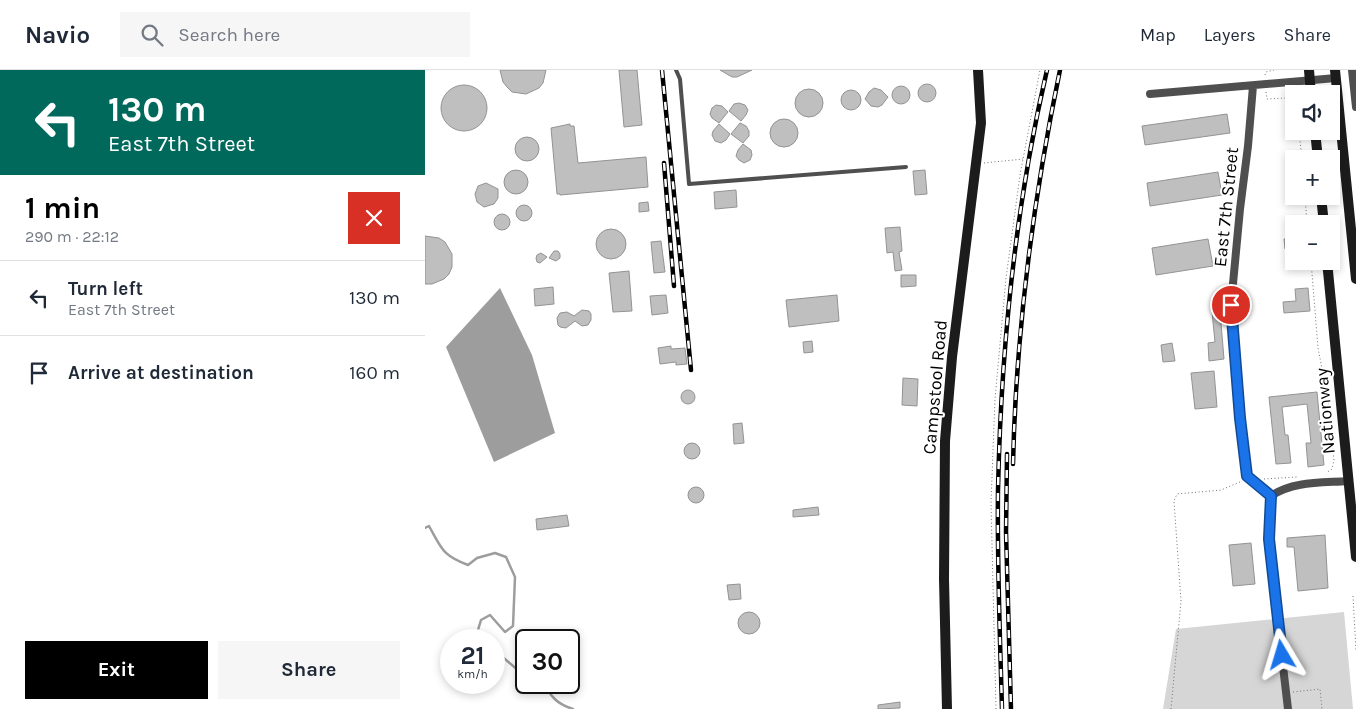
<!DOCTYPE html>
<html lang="en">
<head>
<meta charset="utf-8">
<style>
  body { margin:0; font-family:Karla,sans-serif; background:#f6f6f7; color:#1f2937; height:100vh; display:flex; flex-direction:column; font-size:19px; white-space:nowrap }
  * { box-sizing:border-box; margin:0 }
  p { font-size:16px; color:#747a83 }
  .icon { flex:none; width:28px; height:28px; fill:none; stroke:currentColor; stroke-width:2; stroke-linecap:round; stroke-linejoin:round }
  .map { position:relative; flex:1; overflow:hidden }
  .side { display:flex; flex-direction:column; background:#fff; width:425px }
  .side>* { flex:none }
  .top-card { background:#00695c; color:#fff; overflow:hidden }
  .fabs { position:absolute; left:860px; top:15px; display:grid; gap:10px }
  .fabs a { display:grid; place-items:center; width:55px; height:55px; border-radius:0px; background:#fff; box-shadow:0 2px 8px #0003; font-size:25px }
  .speed { position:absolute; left:15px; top:559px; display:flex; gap:10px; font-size:25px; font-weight:700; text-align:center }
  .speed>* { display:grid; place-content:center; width:65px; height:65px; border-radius:50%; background:#fff; box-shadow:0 2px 8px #0003; line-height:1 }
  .speed small { font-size:12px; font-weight:400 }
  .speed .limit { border:2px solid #111; border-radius:8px; background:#fff; color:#111 }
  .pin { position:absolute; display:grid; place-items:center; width:42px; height:42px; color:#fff; margin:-21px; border:2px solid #fff; border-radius:50%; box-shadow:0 1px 5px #0007 }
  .me { position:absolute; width:55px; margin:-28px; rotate:353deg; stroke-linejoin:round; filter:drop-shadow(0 0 4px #0008) }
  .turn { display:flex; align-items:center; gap:18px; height:105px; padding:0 25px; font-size:22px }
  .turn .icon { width:65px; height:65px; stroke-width:2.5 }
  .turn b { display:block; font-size:35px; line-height:42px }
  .round { display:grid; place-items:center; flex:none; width:52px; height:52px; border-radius:0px; background:#f6f6f7 }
  .headline { display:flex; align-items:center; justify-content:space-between; height:85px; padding:0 25px }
  h1 { font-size:30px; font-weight:700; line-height:38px; color:#000 }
  .cta { display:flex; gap:10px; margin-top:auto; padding:10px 25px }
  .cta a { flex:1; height:58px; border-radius:0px; background:#000; color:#fff; font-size:20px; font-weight:700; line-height:58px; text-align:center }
  .cta a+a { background:#f6f6f7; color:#1f2937 }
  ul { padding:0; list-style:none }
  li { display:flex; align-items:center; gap:15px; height:75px; padding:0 25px; border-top:1px solid #e0e1e3 }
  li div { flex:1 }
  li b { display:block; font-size:19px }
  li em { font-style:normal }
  header { display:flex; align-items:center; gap:30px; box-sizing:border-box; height:70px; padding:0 25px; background:#fff; border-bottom:1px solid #e0e1e3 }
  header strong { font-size:24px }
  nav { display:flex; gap:28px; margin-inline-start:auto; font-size:18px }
  .search { width:350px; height:45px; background:#f6f6f7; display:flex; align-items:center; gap:12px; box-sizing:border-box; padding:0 18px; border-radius:0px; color:#747a83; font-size:19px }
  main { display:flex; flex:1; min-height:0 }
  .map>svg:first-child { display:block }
  .green { fill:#d6d6d6 }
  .water { fill:#9d9d9d }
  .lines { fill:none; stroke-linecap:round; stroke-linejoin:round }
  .stream { stroke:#9d9d9d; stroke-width:2.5 }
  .building { fill:#bfbfbf; stroke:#939393 }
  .path { stroke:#717171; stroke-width:1; stroke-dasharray:1 2.5; stroke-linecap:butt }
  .lane { stroke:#4f4f4f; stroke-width:4 }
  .street { stroke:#4f4f4f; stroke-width:8 }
  .secondary { stroke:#1c1c1c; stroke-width:10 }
  .rail-casing { stroke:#000; stroke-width:4.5 }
  .rail { stroke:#fff; stroke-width:2.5; stroke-dasharray:8; stroke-linecap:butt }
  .route-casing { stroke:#114b97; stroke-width:12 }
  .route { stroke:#1a73e8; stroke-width:9 }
  .labels { text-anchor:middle; stroke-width:4; stroke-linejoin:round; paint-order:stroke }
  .street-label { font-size:18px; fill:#000; stroke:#fff }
</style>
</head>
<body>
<header>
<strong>Navio</strong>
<div class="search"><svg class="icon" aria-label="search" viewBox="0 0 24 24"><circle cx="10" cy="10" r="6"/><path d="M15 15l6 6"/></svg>Search here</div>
<nav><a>Map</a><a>Layers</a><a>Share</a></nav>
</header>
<main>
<section class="side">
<div class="top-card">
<div class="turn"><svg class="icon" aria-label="left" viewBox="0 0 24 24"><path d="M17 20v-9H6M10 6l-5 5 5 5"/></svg><div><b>130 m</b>East 7th Street</div></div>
</div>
<div class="headline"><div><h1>1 min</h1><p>290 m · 22:12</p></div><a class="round" style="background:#d93025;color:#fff"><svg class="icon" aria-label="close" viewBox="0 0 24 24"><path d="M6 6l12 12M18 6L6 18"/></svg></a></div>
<ul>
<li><svg class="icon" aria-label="left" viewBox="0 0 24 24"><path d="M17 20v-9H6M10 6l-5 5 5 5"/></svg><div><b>Turn left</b><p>East 7th Street</p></div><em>130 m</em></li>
<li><svg class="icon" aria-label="arrive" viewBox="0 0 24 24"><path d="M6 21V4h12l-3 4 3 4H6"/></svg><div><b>Arrive at destination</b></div><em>160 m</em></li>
</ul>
<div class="cta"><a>Exit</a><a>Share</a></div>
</section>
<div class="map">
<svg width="931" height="639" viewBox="0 0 931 639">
  <rect width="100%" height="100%" fill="#fff"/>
  <!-- green -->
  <path class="green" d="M 919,542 L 928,639 L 738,639 L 751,559 Z"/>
  <!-- water -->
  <path class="water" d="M 75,218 L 107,285 L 130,363 L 69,392 L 21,277 Z"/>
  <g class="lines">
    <!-- stream -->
    <path class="stream" d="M 0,458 L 4,456 C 17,479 17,485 43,495 L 52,488 L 70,483 L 81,487 L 90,507 L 88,556 L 80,562 L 65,545 L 56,550 L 50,570
      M 69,584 L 73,583 L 101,607
      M 118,612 C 126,627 132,634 148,639"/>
  </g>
  <!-- building -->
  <path class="building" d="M 75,0 L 121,0 L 118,13 L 114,18 L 101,24 L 87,22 L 82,17 L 78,12 Z
    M 194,0 L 212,0 L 217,55 L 199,57 Z
    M 295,0 L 327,0 L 312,7 L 307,7 Z
    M493 23a9 9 0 1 1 18 0a9 9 0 1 1-18 0Z
    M16 38a23 23 0 1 1 46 0a23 23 0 1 1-46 0Z
    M467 25a9 9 0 1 1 18 0a9 9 0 1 1-18 0Z
    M 449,18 L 456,20 L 463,27 L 457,35 L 453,37 L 446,36 L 440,29 L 444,22 Z
    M370 33a14 14 0 1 1 28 0a14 14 0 1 1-28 0Z
    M416 30a10 10 0 1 1 20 0a10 10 0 1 1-20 0Z
    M 314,33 L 320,35 L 323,40 L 321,45 L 316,51 L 304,41 L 309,34 Z
    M 291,35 L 297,36 L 303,42 L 294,53 L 287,48 L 285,44 L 287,38 Z
    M 802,44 L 805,63 L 720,75 L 717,56 Z
    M345 63a14 14 0 1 1 28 0a14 14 0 1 1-28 0Z
    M 315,53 L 321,56 L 324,61 L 324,66 L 318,73 L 306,64 Z
    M 145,54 L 145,56 L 149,56 L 153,93 L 221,87 L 223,117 L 135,125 L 135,124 L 132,124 L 126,58 Z
    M 294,54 L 305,64 L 301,70 L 296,73 L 290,71 L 287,65 L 288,61 Z
    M90 79a12 12 0 1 1 24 0a12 12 0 1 1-24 0Z
    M 318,74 L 326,80 L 327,85 L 325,90 L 319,93 L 314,90 L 311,86 L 313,80 Z
    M 500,100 L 502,124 L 490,125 L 488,101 Z
    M79 112a12 12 0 1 1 24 0a12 12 0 1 1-24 0Z
    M 793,102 L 797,125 L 725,136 L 722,113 Z
    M 61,113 L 73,119 L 73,128 L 69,134 L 59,137 L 52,132 L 50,124 L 53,116 Z
    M 311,120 L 312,137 L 290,139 L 289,122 Z
    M 223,132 L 224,141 L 214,142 L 214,133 Z
    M91 143a8 8 0 1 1 16 0a8 8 0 1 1-16 0Z
    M69 152a8 8 0 1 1 16 0a8 8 0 1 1-16 0Z
    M 475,157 L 477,181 L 474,182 L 477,200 L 470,201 L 468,182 L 462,183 L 460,158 Z
    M171 174a15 15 0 1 1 30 0a15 15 0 1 1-30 0Z
    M 0,166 L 14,168 L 20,172 L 27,184 L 27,197 L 24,204 L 19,209 L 7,214 L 0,214 Z
    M 869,168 L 869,178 L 860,179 L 859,169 Z
    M 783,169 L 788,196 L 731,205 L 727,178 Z
    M 236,171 L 240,202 L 229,203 L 226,172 Z
    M 129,181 L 133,181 L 135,184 L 135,188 L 131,191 L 124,188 Z
    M 116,183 L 122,187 L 115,193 L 112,192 L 111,188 L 112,185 Z
    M 204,201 L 207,241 L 188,242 L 184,203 Z
    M 476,205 L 491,205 L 491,216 L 476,217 Z
    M 128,217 L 129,234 L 110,236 L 109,219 Z
    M 883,218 L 885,241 L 859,243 L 858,232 L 871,231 L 870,219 Z
    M 241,225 L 243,243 L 227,245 L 225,226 Z
    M 412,225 L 414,251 L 364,257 L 361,230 Z
    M 157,240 L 164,241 L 166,244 L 166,250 L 163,255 L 157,256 L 150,251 L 141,258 L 135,257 L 133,255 L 132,248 L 135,243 L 142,242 L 149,246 Z
    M 795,241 L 799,289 L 784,291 L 783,273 L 790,272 L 787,242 Z
    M 387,271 L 388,282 L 379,283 L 378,272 Z
    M 747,273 L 750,291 L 738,292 L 736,275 Z
    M 246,276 L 246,279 L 260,278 L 262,294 L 251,295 L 251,292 L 235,294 L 233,278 Z
    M 789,301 L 792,337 L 770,339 L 766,303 Z
    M 478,308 L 493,309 L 492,336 L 477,335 Z
    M256 327a7 7 0 1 1 14 0a7 7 0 1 1-14 0Z
    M 892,322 L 899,395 L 883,397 L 881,373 L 886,373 L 882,334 L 857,337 L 860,365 L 863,365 L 866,393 L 851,394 L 844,327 Z
    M 317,353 L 319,373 L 309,374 L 308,354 Z
    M259 381a8 8 0 1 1 16 0a8 8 0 1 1-16 0Z
    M263 425a8 8 0 1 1 16 0a8 8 0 1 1-16 0Z
    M 393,437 L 394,445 L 368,447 L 368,440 Z
    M 142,445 L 144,456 L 112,460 L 111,449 Z
    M 900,465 L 903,518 L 873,521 L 869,477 L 862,477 L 862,468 Z
    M 826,473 L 830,514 L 808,516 L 804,475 Z
    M 315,514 L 316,529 L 304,530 L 302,515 Z
    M313 553a11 11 0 1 1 22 0a11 11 0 1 1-22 0Z
    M 475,632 L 475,638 L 453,639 L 453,635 Z"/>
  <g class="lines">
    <!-- path -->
    <path class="path" d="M 840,5 L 841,2 L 849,0
      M 841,22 L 842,29 L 860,28 L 869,32
      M 874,61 L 877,89
      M 559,93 L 598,89
      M 880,126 L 882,154
      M 886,191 L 893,278 L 903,329 L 909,390 L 907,399 L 901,403
      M 839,409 L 872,407
      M 928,526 L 931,581
      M 868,622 L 895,619 L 897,639
      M 571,639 L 566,433 L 570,329 L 581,208 L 595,105 L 615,0
      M 746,639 L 756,531 L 749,431 L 752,424 L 796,420 L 815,412"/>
    <!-- lane -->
    <path class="lane" d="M 251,0 L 255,9 L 264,114 L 481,97"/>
    <!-- street -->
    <path class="street" d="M 927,0 L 931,37
      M 828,16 L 823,76 L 815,139 L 806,235 L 815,348 L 822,406 L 846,426
      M 725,24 L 911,8
      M 846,426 L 843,469 L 863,639
      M 846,426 C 868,411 897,413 923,411"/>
    <!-- secondary -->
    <path class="secondary" d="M 884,0 L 886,24
      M 910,0 L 931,209
      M 890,61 L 893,89
      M 896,126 L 899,154
      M 902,191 L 931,487
      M 522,639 L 519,509 L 520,371 L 527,287 L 556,53 L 553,0"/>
    <defs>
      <path id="rail" d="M 237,0 L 266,300
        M 239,93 L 249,216
        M 582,384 L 581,462 L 586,639
        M 588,394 C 591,261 608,130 635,0
        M 577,639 C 575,566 572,493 573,420 C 576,280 590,137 622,0"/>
    </defs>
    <!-- rail casing -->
    <use href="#rail" class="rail-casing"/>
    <!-- rail -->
    <use href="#rail" class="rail"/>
  </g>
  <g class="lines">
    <defs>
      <path id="route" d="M 806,235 L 815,348 L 822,406 L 846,426 L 844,469 L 857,585"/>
    </defs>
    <!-- route casing -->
    <use href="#route" class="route-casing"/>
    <!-- route -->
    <use href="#route" class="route"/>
  </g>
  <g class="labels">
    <!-- street labels -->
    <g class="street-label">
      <text transform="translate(801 137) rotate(-84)" y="6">East 7th Street</text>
      <text transform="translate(510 317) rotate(-85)" y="6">Campstool Road</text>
      <text transform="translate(900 341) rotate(-95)" y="6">Nationway</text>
    </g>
  </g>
</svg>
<div class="fabs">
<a><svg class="icon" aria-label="sound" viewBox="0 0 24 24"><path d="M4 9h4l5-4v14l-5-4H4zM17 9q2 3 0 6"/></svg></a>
<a>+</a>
<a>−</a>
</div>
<div class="speed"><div>21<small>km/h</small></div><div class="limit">30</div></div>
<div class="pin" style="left:806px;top:235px;background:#d93025"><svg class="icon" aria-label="arrive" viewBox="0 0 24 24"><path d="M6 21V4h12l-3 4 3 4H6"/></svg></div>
<svg class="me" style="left:857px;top:585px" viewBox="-20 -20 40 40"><path d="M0-17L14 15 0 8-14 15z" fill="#1a73e8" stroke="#fff" stroke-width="4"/></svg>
</div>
</main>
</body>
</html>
